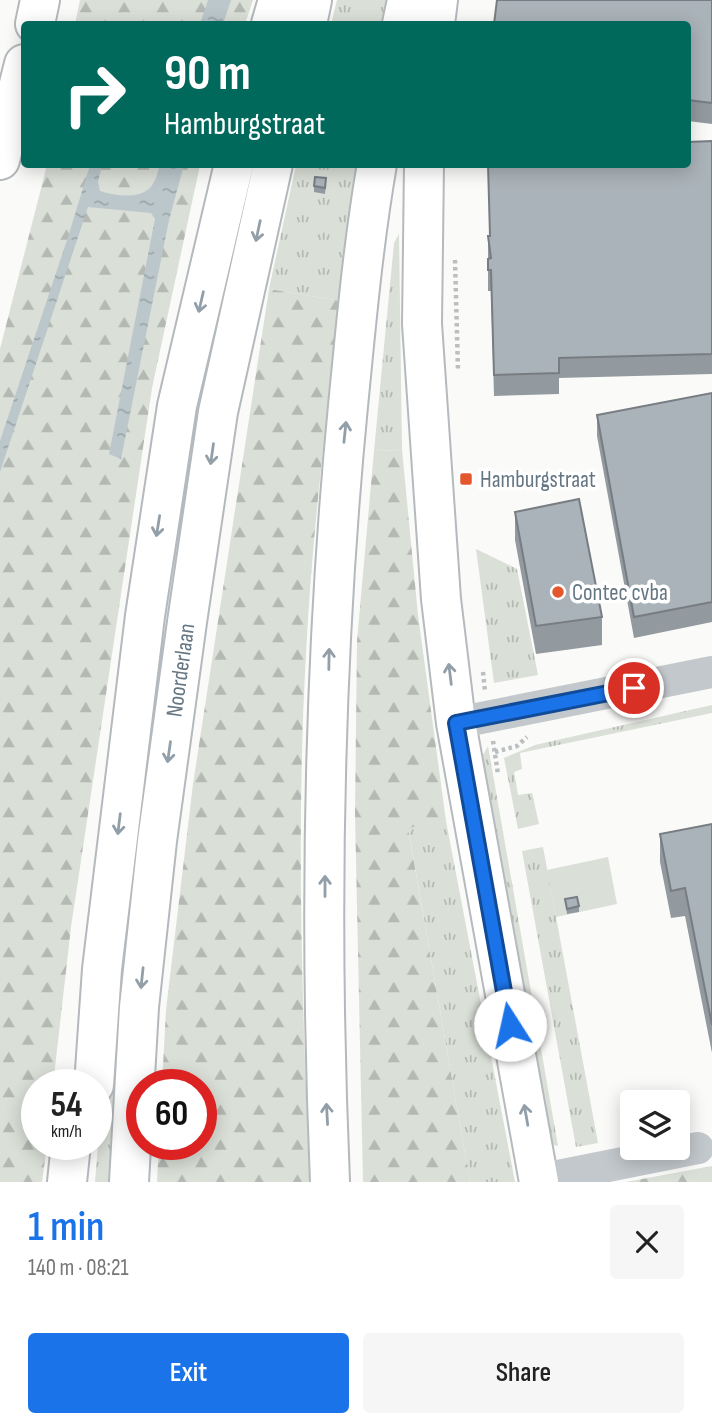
<!DOCTYPE html>
<html lang="en">
<head>
<meta charset="utf-8">
<style>
  body { margin:0; font-family:"Sofia Sans Condensed",sans-serif; background:#f6f6f6; color:#222; height:100vh; display:flex; flex-direction:column; font-size:26px; white-space:nowrap }
  * { box-sizing:border-box; margin:0 }
  p { font-size:23px; color:#767676 }
  .icon { flex:none; width:38px; height:38px; fill:none; stroke:currentColor; stroke-width:2; stroke-linecap:round; stroke-linejoin:round }
  .map { position:relative; height:1182px; overflow:hidden }
  .sheet { display:flex; flex-direction:column; background:#fff; flex:1 }
  .sheet>* { flex:none }
  .top-card { position:absolute; left:21px; top:21px; width:670px; height:147px; border-radius:7px; box-shadow:0 4px 18px #0003; background:#00695c; color:#fff; overflow:hidden }
  .fabs { position:absolute; left:620px; top:1090px; display:grid; gap:14px }
  .fabs a { display:grid; place-items:center; width:70px; height:70px; border-radius:7px; background:#fff; box-shadow:0 4px 18px #0003; font-size:35px }
  .speed { position:absolute; left:21px; top:1069px; display:flex; gap:14px; font-size:35px; font-weight:700; text-align:center }
  .speed>* { display:grid; place-content:center; width:91px; height:91px; border-radius:50%; background:#fff; box-shadow:0 4px 18px #0003; line-height:1 }
  .speed small { font-size:18px; font-weight:400 }
  .speed .limit { border:10px solid #d22; background:#fff; color:#111 }
  .pin { position:absolute; display:grid; place-items:center; width:60px; height:60px; color:#fff; margin:-30px; border:4px solid #fff; border-radius:50%; box-shadow:0 2px 7px #0007 }
  .me { position:absolute; width:77px; margin:-38px; rotate:350deg; stroke-linejoin:round; filter:drop-shadow(0 0 5px #0008) }
  .turn { display:flex; align-items:center; gap:24px; height:147px; padding:0 28px; font-size:32px }
  .turn .icon { width:91px; height:91px; stroke-width:2.5 }
  .turn b { display:block; font-size:49px; line-height:60px }
  .round { display:grid; place-items:center; flex:none; width:74px; height:74px; border-radius:7px; background:#f6f6f6 }
  .headline { display:flex; align-items:center; justify-content:space-between; height:119px; padding:0 28px }
  h1 { font-size:42px; font-weight:600; line-height:52px; color:#1a73e8 }
  .cta { display:flex; gap:14px; margin-top:auto; padding:14px 28px }
  .cta a { flex:1; height:80px; border-radius:7px; background:#1a73e8; color:#fff; font-size:28px; font-weight:600; line-height:80px; text-align:center }
  .cta a+a { background:#f6f6f6; color:#222 }
  .map>svg:first-child { display:block }
  .grass { fill:url(#grass-tufts) }
  .forest { fill:url(#forest-firs) }
  .garden { fill:#dadfd7 }
  .water { fill:url(#water-ripples) }
  .lines { fill:none; stroke-linecap:round; stroke-linejoin:round }
  .major-casing { stroke:#b5babe; stroke-width:42 }
  .highway-casing { stroke:#b4b9bd; stroke-width:42 }
  .path { stroke:#bbbfc2; stroke-width:4.5; stroke-dasharray:3.5 3.5; stroke-linecap:butt }
  .minor { stroke:#c3c8cc; stroke-width:32 }
  .major { stroke:#fff; stroke-width:38 }
  .highway { stroke:#fff; stroke-width:38 }
  .wall { fill:#929a9f }
  .building { fill:#aab3b9; stroke:#777d82; stroke-width:2 }
  .oneway { stroke:#939fa8 }
  .route-casing { stroke:#114b97; stroke-width:18 }
  .route { stroke:#1a73e8; stroke-width:12 }
  .poi-dot { fill:#e4572e; stroke:#fff; stroke-width:2.5 }
  .labels { text-anchor:middle; stroke-width:7; stroke-linejoin:round; paint-order:stroke }
  .poi-label { font-size:23px; fill:#657683; stroke:#fff; text-anchor:start }
  .street-label { font-size:23px; fill:#657683; stroke:#fff }
</style>
</head>
<body>
<div class="map">
<svg width="712" height="1182" viewBox="0 0 712 1182">
  <defs>
    <pattern id="grass-tufts" width="24" height="20" patternUnits="userSpaceOnUse" patternTransform="scale(1.75)"><rect width="24" height="20" fill="#dadfd7"/><path d="M3 7l-1-3M5 7V3M7 7l1-3M15 17l-1-3M17 17v-4M19 17l1-3" fill="none" stroke="#b4b9b4"/></pattern>
    <pattern id="forest-firs" width="22" height="20" patternUnits="userSpaceOnUse" patternTransform="scale(1.75)"><rect width="22" height="20" fill="#dadfd7"/><path d="M5 1l3.5 6h-7zM16 11l3.5 6h-7z" fill="#b4b9b4"/></pattern>
    <pattern id="water-ripples" width="26" height="14" patternUnits="userSpaceOnUse" patternTransform="scale(1.75)"><rect width="26" height="14" fill="#bbc7cb"/><path d="M2 4q2-2 4 0t4 0M15 11q2-2 4 0t4 0" fill="none" stroke="#9ca6aa"/></pattern>
  </defs>
  <rect width="100%" height="100%" fill="#fafaf8"/>
  <!-- grass -->
  <path class="grass" d="M 337,0 L 388,0 L 384,24 L 331,24 Z
    M 296,165 L 360,165 L 341,301 L 269,289 Z
    M 399,234 L 402,450 L 374,451 L 394,243 Z
    M 476,549 L 517,569 L 538,675 L 494,683 Z
    M 712,705 L 712,713 L 520,753 L 522,769 L 514,772 L 518,795 L 532,793 L 539,824 L 518,829 L 504,758 L 535,745 Z
    M 144,718 L 153,719 C 127,872 120,1027 113,1182 L 95,1182 L 110,1002 Z
    M 488,746 L 558,1146 L 550,1144 L 480,760 Z
    M 446,821 L 515,1182 L 470,1182 L 408,827 Z
    M 543,847 L 598,1143 L 576,1147 L 522,851 Z"/>
  <!-- forest -->
  <path class="forest" d="M 80,0 L 253,0 L 245,24 L 75,24 Z
    M 47,165 L 200,165 L 152,388 L 71,927 L 53,1085 L 37,1085 L 37,1144 L 47,1145 L 42,1182 L 0,1182 L 0,349 Z
    M 269,289 L 341,301 C 326,418 312,536 306,654 C 296,829 302,1006 310,1182 L 157,1182 L 159,1145 L 201,1144 L 201,1085 L 162,1085 L 166,1010 L 193,784 Z
    M 402,450 L 418,615 L 446,821 L 408,828 L 470,1182 L 363,1182 L 355,814 L 357,641 L 374,451 Z
    M 712,1166 L 712,1182 L 626,1182 Z"/>
  <!-- garden -->
  <path class="garden" d="M 608,857 L 617,904 L 556,917 L 547,870 Z"/>
  <!-- water -->
  <path class="water" d="M 208,0 L 231,0 L 223,24 L 200,24 Z
    M 90,165 L 102,165 L 98,182 L 100,191 C 116,196 145,201 154,182 C 157,177 158,170 160,165 L 184,165 L 169,220 L 121,459 L 109,454 L 155,219 L 151,213 L 88,207 L 0,472 L 0,441 L 69,234 Z"/>
  <g class="lines">
    <defs>
      <path id="major" d="M 435,24 L 438,0
        M 424,164 L 422,324 L 441,599 L 456,723 L 539,1182"/>
      <path id="highway" d="M 35,24 L 40,0
        M 271,24 L 278,0
        M 307,24 L 312,0
        M 402,24 L 407,0
        M 0,160 L 24,64
        M 94,1085 L 102,969 L 145,616 L 177,406 L 234,164
        M 67,1182 L 71,1144
        M 129,1182 L 139,1007 L 157,841 L 187,622 L 218,412 L 273,164
        M 330,1182 C 319,923 323,663 348,406 C 356,325 363,245 377,164"/>
    </defs>
    <!-- major casing -->
    <use href="#major" class="major-casing"/>
    <!-- highway casing -->
    <use href="#highway" class="highway-casing"/>
    <!-- path -->
    <path class="path" d="M 455,260 L 458,371
      M 483,672 L 485,691
      M 493,741 L 498,774
      M 495,752 L 517,746 L 527,737"/>
    <!-- minor -->
    <path class="minor" d="M 456,723 L 712,672
      M 538,1180 L 698,1148"/>
    <!-- major -->
    <use href="#major" class="major"/>
    <!-- highway -->
    <use href="#highway" class="highway"/>
  </g>
  <!-- wall -->
  <path class="wall" d="M 712,0 L 712,124 L 688,121 L 688,24 Z
    M 712,141 L 712,374 L 559,378 L 559,394 L 494,396 L 491,291 L 488,291 L 488,236 L 490,236 L 488,164 L 688,164 Z
    M 326,184 L 325,194 L 314,192 L 314,186 Z
    M 712,393 L 712,622 L 634,638 L 597,436 L 597,415 Z
    M 515,512 L 602,617 L 602,645 L 536,654 L 515,540 Z
    M 712,824 L 712,1053 L 685,916 L 671,918 L 660,862 L 660,834 Z
    M 565,899 L 579,906 L 579,912 L 567,914 Z"/>
  <!-- building -->
  <path class="building" d="M 497,0 L 712,0 L 712,103 L 688,100 L 688,24 L 494,24 Z
    M 712,141 L 712,354 L 559,358 L 559,373 L 494,375 L 491,270 L 488,270 L 488,259 L 491,258 L 488,236 L 490,236 L 488,164 L 688,164 L 688,142 Z
    M 315,177 L 326,178 L 325,188 L 314,186 Z
    M 712,393 L 712,602 L 634,617 L 597,415 Z
    M 579,499 L 602,617 L 536,626 L 515,512 Z
    M 712,824 L 712,1025 L 685,888 L 671,891 L 660,834 Z
    M 577,897 L 579,906 L 567,909 L 565,899 Z"/>
  <!-- one-way arrows -->
  <defs><path id="oneway-shaft" d="M-6 0H5M1.5-3L5.5 0L1.5 3" fill="none" stroke-width="1.6" stroke-linecap="round" stroke-linejoin="round" transform="scale(1.75)"/></defs>
  <g class="oneway">
    <use href="#oneway-shaft" transform="translate(258 231) rotate(102)"/>
    <use href="#oneway-shaft" transform="translate(201 302) rotate(103)"/>
    <use href="#oneway-shaft" transform="translate(345 432) rotate(-84)"/>
    <use href="#oneway-shaft" transform="translate(212 454) rotate(98)"/>
    <use href="#oneway-shaft" transform="translate(158 526) rotate(99)"/>
    <use href="#oneway-shaft" transform="translate(329 659) rotate(-89)"/>
    <use href="#oneway-shaft" transform="translate(450 674) rotate(-97)"/>
    <use href="#oneway-shaft" transform="translate(169 752) rotate(98)"/>
    <use href="#oneway-shaft" transform="translate(119 824) rotate(97)"/>
    <use href="#oneway-shaft" transform="translate(325 886) rotate(-90)"/>
    <use href="#oneway-shaft" transform="translate(142 978) rotate(96)"/>
    <use href="#oneway-shaft" transform="translate(327 1114) rotate(-93)"/>
    <use href="#oneway-shaft" transform="translate(526 1115) rotate(-100)"/>
  </g>
  <g class="lines">
    <defs>
      <path id="route" d="M 510,1025 L 456,723 L 634,688"/>
    </defs>
    <!-- route casing -->
    <use href="#route" class="route-casing"/>
    <!-- route -->
    <use href="#route" class="route"/>
  </g>
  <!-- markers -->
  <g class="poi-dot">
    <rect x="459" y="472" width="14" height="14" rx="3.5"/>
    <circle cx="558" cy="592" r="7"/>
  </g>
  <g class="labels">
    <!-- poi labels -->
    <g class="poi-label">
      <text x="480" y="487">Hamburgstraat</text>
      <text x="572" y="600">Contec cvba</text>
    </g>
    <!-- street labels -->
    <g class="street-label">
      <text transform="translate(180 670) rotate(-82)" y="8">Noorderlaan</text>
    </g>
  </g>
</svg>
<div class="fabs">
<a><svg class="icon" aria-label="layers" viewBox="0 0 24 24"><path d="M12 4l9 5-9 5-9-5zM3 14l9 5 9-5"/></svg></a>
</div>
<div class="speed"><div>54<small>km/h</small></div><div class="limit">60</div></div>
<div class="pin" style="left:634px;top:688px;background:#d93025"><svg class="icon" aria-label="arrive" viewBox="0 0 24 24"><path d="M6 21V4h12l-3 4 3 4H6"/></svg></div>
<svg class="me" style="left:510px;top:1025px" viewBox="-20 -20 40 40"><circle r="19" fill="#fff"/><path d="M0-13L10 11 0 6-10 11z" fill="#1a73e8"/></svg>
<div class="top-card">
<div class="turn"><svg class="icon" aria-label="right" viewBox="0 0 24 24"><path d="M7 20v-9h11M14 6l5 5-5 5"/></svg><div><b>90 m</b>Hamburgstraat</div></div>
</div>
</div>
<section class="sheet">
<div class="headline"><div><h1>1 min</h1><p>140 m · 08:21</p></div><a class="round"><svg class="icon" aria-label="close" viewBox="0 0 24 24"><path d="M6 6l12 12M18 6L6 18"/></svg></a></div>
<div class="cta"><a>Exit</a><a>Share</a></div>
</section>
</body>
</html>
